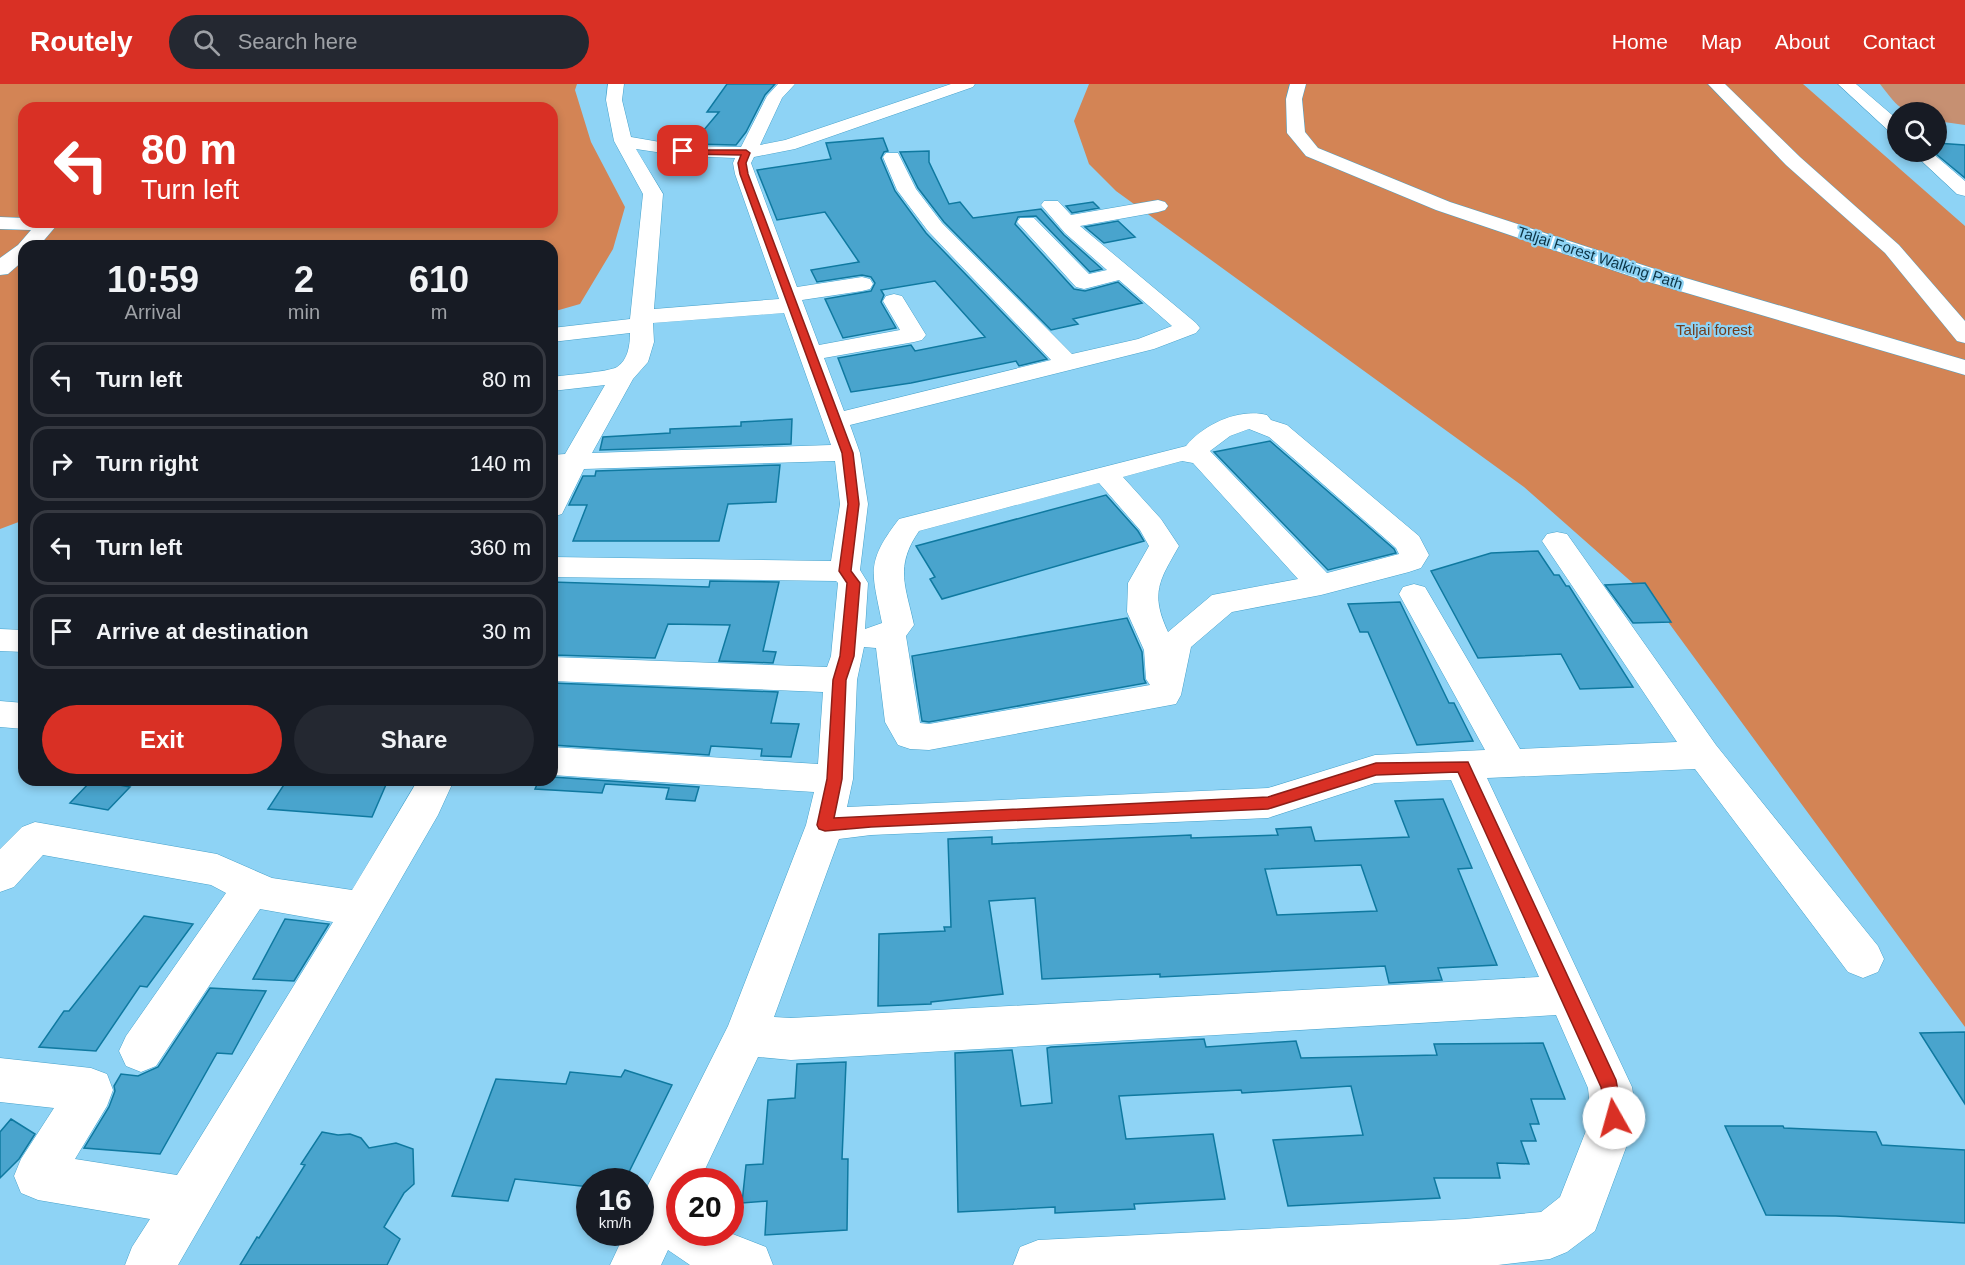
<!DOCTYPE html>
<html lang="en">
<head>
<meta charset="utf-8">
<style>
  body { margin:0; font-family:Helvetica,sans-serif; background:#242831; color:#f1f3f6; height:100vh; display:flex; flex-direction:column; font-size:22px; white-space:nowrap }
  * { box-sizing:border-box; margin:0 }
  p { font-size:20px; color:#9ea1a6 }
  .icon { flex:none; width:33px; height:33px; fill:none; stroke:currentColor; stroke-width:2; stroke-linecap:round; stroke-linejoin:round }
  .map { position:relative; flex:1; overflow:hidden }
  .panel { position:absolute; left:18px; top:156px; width:540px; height:546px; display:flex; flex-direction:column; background:#171b24; border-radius:18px; box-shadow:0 3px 9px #0003 }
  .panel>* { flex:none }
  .top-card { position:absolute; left:18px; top:18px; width:540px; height:126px; border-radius:18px; box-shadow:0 3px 9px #0003; background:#d93025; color:#fff; overflow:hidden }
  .controls { position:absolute; left:1887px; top:18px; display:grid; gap:12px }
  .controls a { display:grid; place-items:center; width:60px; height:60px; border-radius:50%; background:#171b24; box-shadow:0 3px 9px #0003; font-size:30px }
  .speed { position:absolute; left:576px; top:1084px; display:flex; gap:12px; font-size:30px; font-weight:700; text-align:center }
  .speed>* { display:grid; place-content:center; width:78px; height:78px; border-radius:50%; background:#171b24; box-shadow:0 3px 9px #0003; line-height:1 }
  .speed small { font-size:15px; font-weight:400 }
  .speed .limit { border:9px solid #d22; background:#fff; color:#111 }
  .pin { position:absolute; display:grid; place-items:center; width:51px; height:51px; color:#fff; margin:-26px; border-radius:12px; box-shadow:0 3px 9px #0006 }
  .me { position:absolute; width:66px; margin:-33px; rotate:353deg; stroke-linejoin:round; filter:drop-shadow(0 0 4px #0008) }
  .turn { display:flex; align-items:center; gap:21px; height:126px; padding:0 24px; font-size:27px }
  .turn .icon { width:78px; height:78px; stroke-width:2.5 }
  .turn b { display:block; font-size:42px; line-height:51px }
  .eta { display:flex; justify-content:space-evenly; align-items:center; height:102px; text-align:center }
  .eta b { font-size:36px; font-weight:700; line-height:42px }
  .button { display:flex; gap:12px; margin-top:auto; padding:12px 24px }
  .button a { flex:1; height:69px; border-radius:36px; background:#d93025; color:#fff; font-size:24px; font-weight:700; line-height:69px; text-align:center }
  .button a+a { background:#242831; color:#f1f3f6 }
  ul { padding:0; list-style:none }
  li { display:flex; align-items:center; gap:18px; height:75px; margin:0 12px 9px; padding:0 12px; border:3px solid #363941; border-radius:18px }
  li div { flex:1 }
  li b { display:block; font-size:22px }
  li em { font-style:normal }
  header { display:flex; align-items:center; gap:36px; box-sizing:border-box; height:84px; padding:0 30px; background:#d93025; color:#fff }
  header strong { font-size:28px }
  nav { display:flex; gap:33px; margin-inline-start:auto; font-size:21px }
  .search { width:420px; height:54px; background:#242831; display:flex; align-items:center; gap:15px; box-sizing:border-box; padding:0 21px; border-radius:33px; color:#9ea1a6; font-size:22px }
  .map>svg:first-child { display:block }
  .green { fill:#c69072 }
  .forest { fill:#d38455; fill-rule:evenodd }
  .building { fill:#49a4cd; stroke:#0f79a0; stroke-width:1.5; fill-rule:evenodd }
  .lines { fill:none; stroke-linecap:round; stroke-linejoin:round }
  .minor-casing { stroke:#46a2cb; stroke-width:1 }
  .minor { fill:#fff; fill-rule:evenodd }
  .route { fill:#d93025; stroke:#8d1f18; stroke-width:1.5 }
  .labels { text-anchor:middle; stroke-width:4.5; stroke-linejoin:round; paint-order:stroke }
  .far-street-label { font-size:15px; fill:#0c3445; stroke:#8ed3f5 }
  .far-park-label { font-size:15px; fill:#723d1c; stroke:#8ed3f5 }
</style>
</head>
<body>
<header>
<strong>Routely</strong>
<div class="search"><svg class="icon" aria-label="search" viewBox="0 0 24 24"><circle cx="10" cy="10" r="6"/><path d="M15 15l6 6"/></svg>Search here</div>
<nav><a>Home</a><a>Map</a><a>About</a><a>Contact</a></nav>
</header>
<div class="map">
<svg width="1965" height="1181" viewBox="0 0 1965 1181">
  <rect width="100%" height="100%" fill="#8ed3f5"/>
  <!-- green -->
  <path class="green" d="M 1880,0 L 1965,0 L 1965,41 L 1937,37 L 1936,28 C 1900,28 1902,28 1880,0 Z"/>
  <!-- forest -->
  <path class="forest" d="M 0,0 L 577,0 L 575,6 L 591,58 L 625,123 L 613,165 L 580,220 L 552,228 L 552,162 L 24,162 L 24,436 L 0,445 ZM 24,24 L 552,24 L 552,138 L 24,138 Z
    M 1089,0 L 1803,0 L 1965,142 L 1965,943 L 1652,516 L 1524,403 L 1116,107 L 1089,80 L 1074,37 Z"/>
  <!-- building -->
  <path class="building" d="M 727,0 L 775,0 L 765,11 L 746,48 L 736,61 L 692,60 L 719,28 L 707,28 Z
    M 883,54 L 888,67 L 884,68 L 881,74 L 895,107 L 926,149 L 1047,275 L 1019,282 L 1016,277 L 911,299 L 851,308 L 838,274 L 911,261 L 915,267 L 985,253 L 935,197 L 881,206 L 884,211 L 881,218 L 896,244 L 843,254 L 825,215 L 871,207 L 875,199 L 871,193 L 862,191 L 817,198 L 811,186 L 859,178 L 825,128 L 777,136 L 757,86 L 831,75 L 826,59 Z
    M 1936,59 L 1965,61 L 1965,94 L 1936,70 Z
    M 929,67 L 929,78 L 949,120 L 960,118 L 973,134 L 1041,125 L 1064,151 L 1102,185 L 1090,188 L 1036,132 L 1018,133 L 1015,140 L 1074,205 L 1085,207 L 1118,198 L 1142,219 L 1073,235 L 1078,240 L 1051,246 L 944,138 L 918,104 L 900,68 Z
    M 1093,118 L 1099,124 L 1072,129 L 1066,122 Z
    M 1118,137 L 1135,153 L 1104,159 L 1085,143 Z
    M 792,335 L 791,360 L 600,366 L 603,353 L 670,349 L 670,345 L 741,342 L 741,338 Z
    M 1270,357 L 1394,465 L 1396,469 L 1328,486 L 1214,368 Z
    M 780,381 L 776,418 L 728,420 L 719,457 L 573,457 L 587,421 L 569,421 L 583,392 L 595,392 L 596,387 Z
    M 1106,411 L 1138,447 L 1144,457 L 942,515 L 930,495 L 935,493 L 916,462 Z
    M 1538,467 L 1554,491 L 1559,491 L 1566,502 L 1569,502 L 1633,603 L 1580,605 L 1561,570 L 1478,574 L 1431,487 L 1491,469 Z
    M 710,497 L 779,498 L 763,567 L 776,568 L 773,579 L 719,577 L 730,541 L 668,540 L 655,574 L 552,571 L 552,498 L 709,503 Z
    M 1645,499 L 1671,538 L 1633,539 L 1605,501 Z
    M 1400,518 L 1449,619 L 1454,619 L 1473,657 L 1417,661 L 1368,548 L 1360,548 L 1348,520 Z
    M 1127,534 L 1142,568 L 1144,595 L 1146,599 L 929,638 L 922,637 L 912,572 Z
    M 552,599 L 778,608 L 771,639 L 799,640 L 791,673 L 761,672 L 762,665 L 711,662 L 709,671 L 552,661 Z
    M 552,693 L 699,703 L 695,717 L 666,715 L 669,704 L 605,700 L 602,709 L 535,705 L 539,696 L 552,696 Z
    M 92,696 L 93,696 L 130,703 L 108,726 L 70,719 Z
    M 287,696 L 388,696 L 372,733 L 268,725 Z
    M 1443,715 L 1472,784 L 1458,785 L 1497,881 L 1438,884 L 1442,896 L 1389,899 L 1385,882 L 1160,893 L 1160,890 L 1042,895 L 1035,814 L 989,817 L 1003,910 L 931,918 L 931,920 L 878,922 L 879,850 L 945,847 L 944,843 L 951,843 L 948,755 L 992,753 L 992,760 L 1191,751 L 1191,754 L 1278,751 L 1276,745 L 1311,743 L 1315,757 L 1409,753 L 1395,717 ZM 1361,781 L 1377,827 L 1277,831 L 1265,785 Z
    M 144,832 L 193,840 L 147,903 L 140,902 L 96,967 L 39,963 L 64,927 L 69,927 Z
    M 285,835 L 329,840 L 294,897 L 253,895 Z
    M 210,904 L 266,907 L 232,970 L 217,969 L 160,1070 L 84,1064 L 109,1023 L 115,1007 L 114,1002 L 121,990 L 138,992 L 158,983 Z
    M 1965,948 L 1965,1020 L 1920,949 Z
    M 1204,955 L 1206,963 L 1296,957 L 1301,974 L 1437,971 L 1434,960 L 1543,959 L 1565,1015 L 1531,1015 L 1539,1040 L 1530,1040 L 1536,1057 L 1521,1057 L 1529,1080 L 1497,1079 L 1500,1094 L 1434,1094 L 1440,1114 L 1288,1122 L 1273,1056 L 1363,1051 L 1351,1002 L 1242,1009 L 1241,1006 L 1119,1012 L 1126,1055 L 1213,1050 L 1225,1115 L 1134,1120 L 1135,1125 L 1055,1129 L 1055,1123 L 958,1128 L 955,969 L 1012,966 L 1021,1022 L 1052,1019 L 1047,964 L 1051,963 Z
    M 846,978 L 842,1075 L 848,1075 L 847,1146 L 765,1151 L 767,1117 L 742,1119 L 746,1081 L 763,1080 L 768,1016 L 795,1014 L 797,980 Z
    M 625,986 L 672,1001 L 624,1098 L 590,1098 L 590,1103 L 515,1095 L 508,1117 L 452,1112 L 496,995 L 566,1000 L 570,988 L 621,993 Z
    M 11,1035 L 35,1050 L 19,1075 L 0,1094 L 0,1048 Z
    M 1725,1042 L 1783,1042 L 1784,1044 L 1876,1048 L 1882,1061 L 1965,1066 L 1965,1139 L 1836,1132 L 1766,1131 Z
    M 322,1048 L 338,1051 L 350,1050 L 361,1054 L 369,1064 L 396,1059 L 413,1065 L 414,1100 L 404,1109 L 384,1143 L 400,1155 L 387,1181 L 240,1181 L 257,1153 L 259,1154 L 305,1081 L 301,1080 Z"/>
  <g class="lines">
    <defs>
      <path id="minor" d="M 608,0 L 624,0 L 622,16 L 631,53 L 683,62 L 741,63 L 767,12 L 778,0 L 795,0 L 782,14 L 760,61 L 785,56 L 951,0 L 975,0 L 973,3 L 795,65 L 754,73 L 751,79 L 797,203 L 862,193 L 870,195 L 873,200 L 870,205 L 862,207 L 802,216 L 819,261 L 900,246 L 883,217 L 886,212 L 894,210 L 902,212 L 926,251 L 922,256 L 914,258 L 824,274 L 844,327 L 1051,276 L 928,147 L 897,106 L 883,73 L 886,69 L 898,69 L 916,105 L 942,139 L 1072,270 L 1138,255 L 1172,242 L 1119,196 L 1084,205 L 1076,203 L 1017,138 L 1020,134 L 1034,134 L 1089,190 L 1107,186 L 1065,149 L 1041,121 L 1044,117 L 1058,117 L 1071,131 L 1158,116 L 1165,118 L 1168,122 L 1165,126 L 1158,128 L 1080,142 L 1196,239 L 1200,244 L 1196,249 L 1154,265 L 850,341 L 860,369 L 868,420 L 860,486 L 868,499 L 865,545 L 882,539 C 872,488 865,479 899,435 L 1186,362 C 1204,340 1239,324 1267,331 L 1271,336 L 1287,341 L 1419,452 L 1429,471 L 1421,484 L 1409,488 L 1321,511 L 1232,528 L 1191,563 L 1181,611 L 1176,620 L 929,666 L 910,665 L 898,661 L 885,638 L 876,564 L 864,563 L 857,596 L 853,695 L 847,723 L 1268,704 L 1375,671 L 1485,666 L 1399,510 L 1403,503 L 1414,500 L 1425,503 L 1520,665 L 1677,658 L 1542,457 L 1547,450 L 1557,448 L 1567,450 L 1716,661 L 1878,862 L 1884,875 L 1878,888 L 1863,894 L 1848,888 L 1695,685 L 1487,694 L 1632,1003 L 1637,1034 L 1595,1147 L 1567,1168 L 1550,1175 L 1498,1181 L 1013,1181 L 1020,1163 L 1038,1156 L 1465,1135 L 1541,1128 L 1560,1113 L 1591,1034 L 1588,1004 L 1556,931 L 791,976 L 758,973 L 699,1098 L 680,1098 L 680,1149 L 730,1149 L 766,1163 L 773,1181 L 690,1181 L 668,1166 L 661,1181 L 610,1181 L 625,1149 L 640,1149 L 640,1117 L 728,942 L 806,741 L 814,708 L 552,691 L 552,663 L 818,680 L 823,608 L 552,597 L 552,573 L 827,583 L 831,572 L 838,499 L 836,497 L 552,493 L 552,473 L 831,477 L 840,420 L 835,377 L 584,385 L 562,430 L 552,433 L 552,395 L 556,386 L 552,385 L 552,371 L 565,370 L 605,301 L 552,307 L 552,293 C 564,291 609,288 617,283 C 628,276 630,261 630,249 L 552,258 L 552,244 L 630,235 L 643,110 L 614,57 L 606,16 ZM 636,65 L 683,72 L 735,74 L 733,79 L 735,90 L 779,215 L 654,225 L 663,110 ZM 784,229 L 831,361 L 592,369 L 633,295 L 648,278 L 654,258 L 653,239 ZM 1249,345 L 1269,353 L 1396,464 L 1399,470 L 1327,489 L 1210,367 L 1230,352 ZM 1182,377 L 1193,379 L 1298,495 L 1212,511 L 1168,548 C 1150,509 1159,497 1179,462 L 1161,435 L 1123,393 ZM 1099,399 L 1140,446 L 1149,462 L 1128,499 L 1127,528 L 1144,566 L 1146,595 L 1150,601 L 929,640 L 920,639 L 906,552 L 914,541 C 906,503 894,483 919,447 ZM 1451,696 L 1539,893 L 791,934 L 774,933 L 839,755 L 871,751 L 1268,734 L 1375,699 Z
        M 1290,0 L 1306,0 L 1302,15 L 1305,48 L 1318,64 L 1450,118 L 1655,185 L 1965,276 L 1965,291 L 1639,195 L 1436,126 L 1306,72 L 1287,49 L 1286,15 Z
        M 1708,0 L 1725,0 L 1800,73 L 1899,161 L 1965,237 L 1965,259 L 1957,257 L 1885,169 L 1786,81 Z
        M 1838,0 L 1856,0 L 1898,36 L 1898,51 L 1892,50 Z
        M 1912,68 L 1931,68 L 1965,97 L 1965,112 L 1957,110 Z
        M 0,133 L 24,134 L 24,138 L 55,138 L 57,141 L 39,162 L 24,162 L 24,176 L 8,190 L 0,191 L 0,174 L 18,161 L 31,146 L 0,145 Z
        M 0,545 L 24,546 L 24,568 L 0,567 Z
        M 0,617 L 24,619 L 24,645 L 0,643 Z
        M 418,696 L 454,696 L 438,731 L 178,1181 L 125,1181 L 132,1163 L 150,1135 L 38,1116 L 21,1109 L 14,1092 L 21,1075 L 54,1024 L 0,1018 L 0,974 L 91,984 L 107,990 L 113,1006 L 107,1022 L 75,1075 L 177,1091 L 333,838 L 260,825 L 156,982 L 141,988 L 126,982 L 119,967 L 126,952 L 226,809 L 211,801 L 43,771 L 14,803 L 0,808 L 0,765 L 22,743 L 35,738 L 217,770 L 272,794 L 352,806 Z"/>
    </defs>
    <!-- minor casing -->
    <use href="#minor" class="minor-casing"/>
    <!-- minor -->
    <use href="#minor" class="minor"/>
  </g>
  <!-- route -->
  <path class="route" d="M 681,66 L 746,66 L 750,69 L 746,79 L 748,90 L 853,369 L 859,420 L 851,487 L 860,499 L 854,572 L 846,596 L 842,695 L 834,734 L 1268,713 L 1376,679 L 1468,678 L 1616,996 L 1623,1034 L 1620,1040 L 1614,1043 L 1607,1040 L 1601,1003 L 1458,688 L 1376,691 L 1268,725 L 871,743 L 825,747 L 819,745 L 817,741 L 827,695 L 833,596 L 840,572 L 847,499 L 839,487 L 848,420 L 842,369 L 740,90 L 738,79 L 741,71 L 683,70 L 681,69 Z"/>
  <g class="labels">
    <!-- far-street labels -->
    <g class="far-street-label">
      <text transform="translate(1600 174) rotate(18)" y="5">Taljai Forest Walking Path</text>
    </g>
    <!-- far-park labels -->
    <g class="far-park-label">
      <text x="1714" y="251">Taljai forest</text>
    </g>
  </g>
</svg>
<div class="controls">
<a><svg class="icon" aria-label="search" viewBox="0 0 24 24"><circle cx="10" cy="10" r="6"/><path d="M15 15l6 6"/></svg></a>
</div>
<div class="speed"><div>16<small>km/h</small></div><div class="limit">20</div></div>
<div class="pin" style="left:683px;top:67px;background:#d93025"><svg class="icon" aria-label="arrive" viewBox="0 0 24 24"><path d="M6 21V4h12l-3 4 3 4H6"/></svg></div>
<svg class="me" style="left:1614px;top:1034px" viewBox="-20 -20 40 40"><circle r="19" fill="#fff"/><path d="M0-13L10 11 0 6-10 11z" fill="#d93025"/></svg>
<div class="top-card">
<div class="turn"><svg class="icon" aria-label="left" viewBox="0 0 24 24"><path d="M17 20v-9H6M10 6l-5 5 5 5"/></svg><div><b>80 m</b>Turn left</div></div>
</div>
<section class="panel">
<div class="eta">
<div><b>10:59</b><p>Arrival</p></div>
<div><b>2</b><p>min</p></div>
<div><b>610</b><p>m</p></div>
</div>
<ul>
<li><svg class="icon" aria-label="left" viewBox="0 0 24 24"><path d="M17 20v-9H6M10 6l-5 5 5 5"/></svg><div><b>Turn left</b></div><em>80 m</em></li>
<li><svg class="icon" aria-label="right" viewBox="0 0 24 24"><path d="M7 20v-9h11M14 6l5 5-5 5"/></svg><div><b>Turn right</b></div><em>140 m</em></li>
<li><svg class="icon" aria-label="left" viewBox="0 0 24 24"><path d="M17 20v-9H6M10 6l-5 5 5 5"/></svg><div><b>Turn left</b></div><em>360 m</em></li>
<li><svg class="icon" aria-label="arrive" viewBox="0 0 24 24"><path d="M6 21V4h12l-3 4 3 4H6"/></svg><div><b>Arrive at destination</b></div><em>30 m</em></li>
</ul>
<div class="button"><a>Exit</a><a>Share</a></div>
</section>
</div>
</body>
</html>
